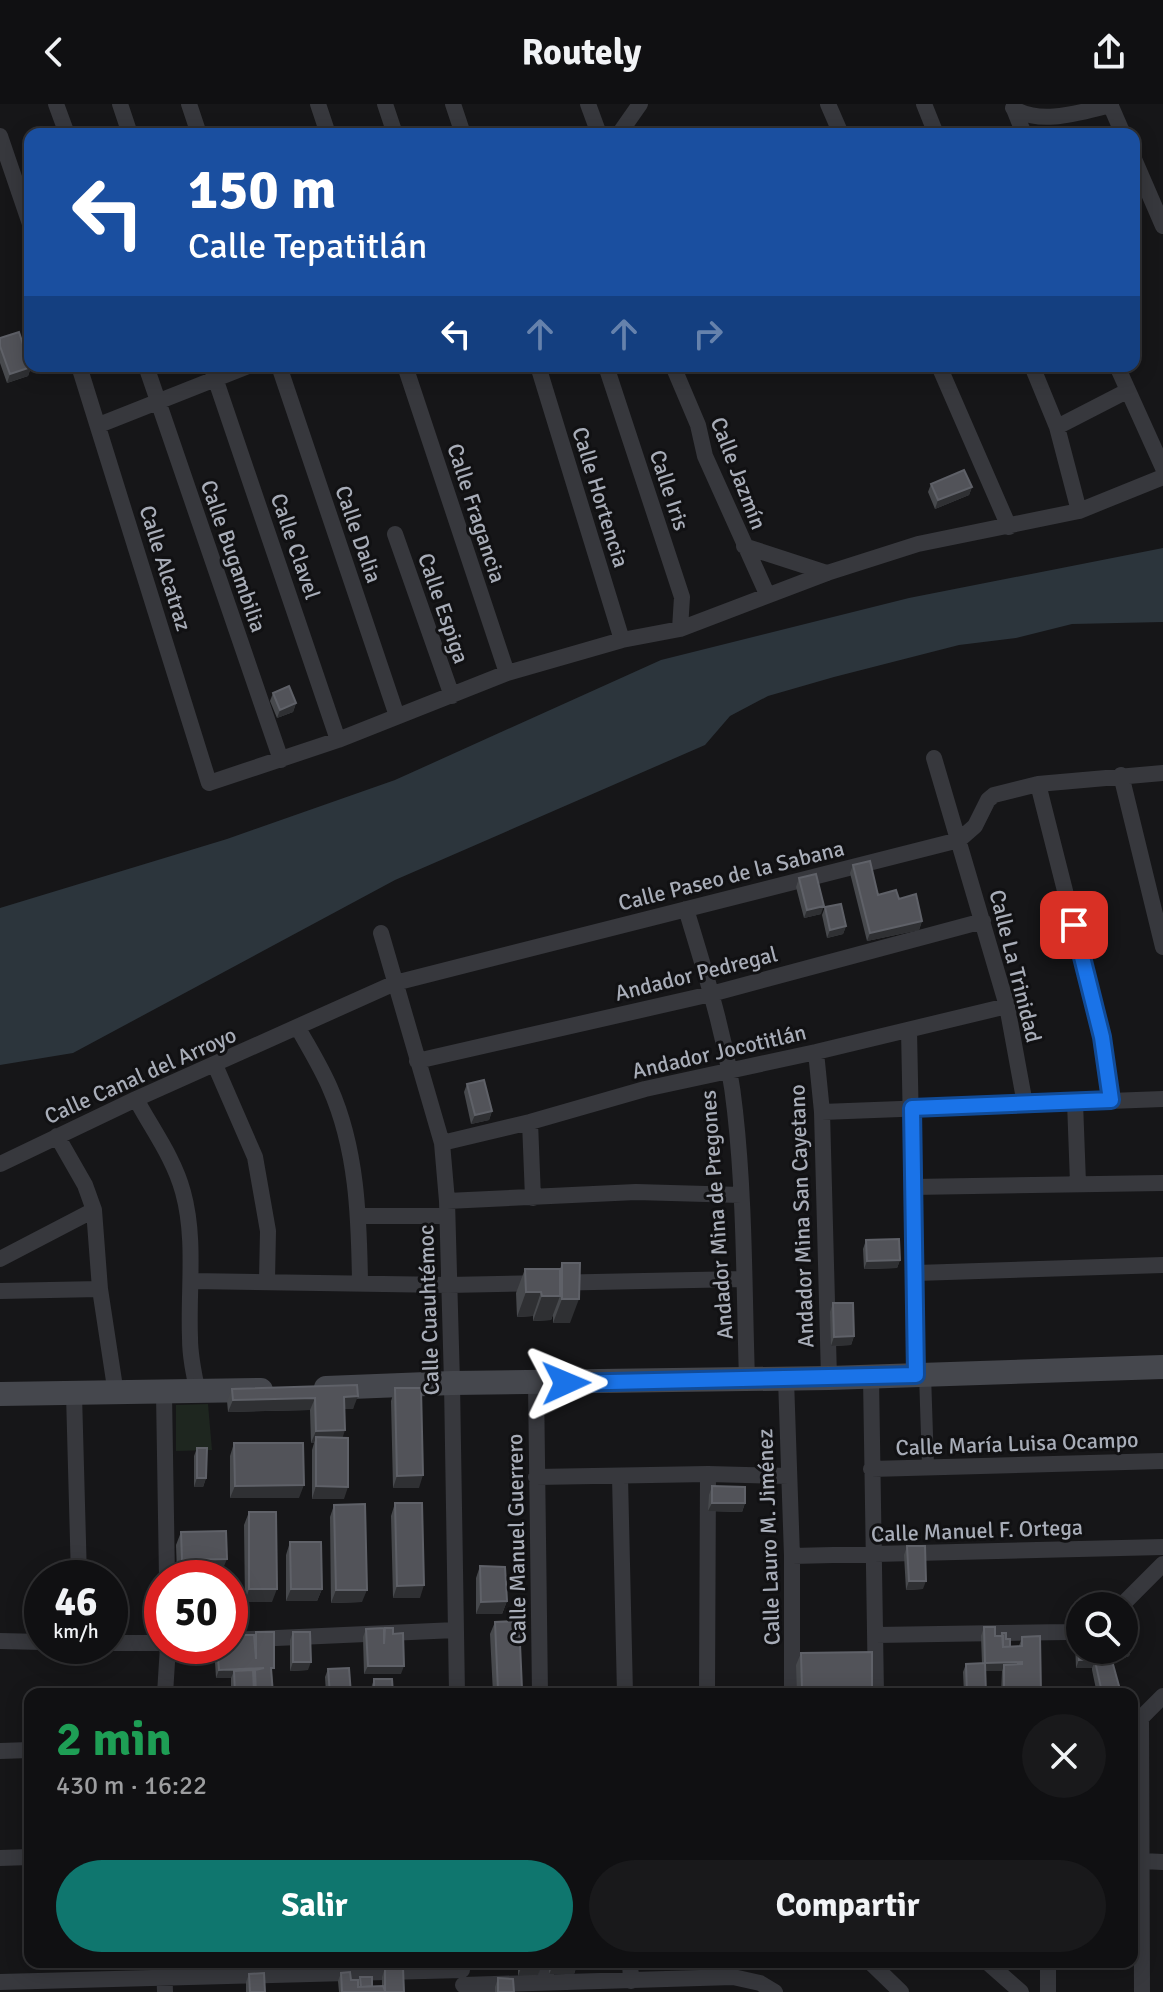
<!DOCTYPE html>
<html lang="es">
<head>
<meta charset="utf-8">
<style>
  body { margin:0; font-family:Signika,sans-serif; background:#19191b; color:#f1f3f6; height:100vh; display:flex; flex-direction:column; font-size:30px; white-space:nowrap }
  * { box-sizing:border-box; margin:0 }
  p { font-size:26px; color:#9c9d9f }
  .icon { flex:none; width:44px; height:44px; fill:none; stroke:currentColor; stroke-width:2; stroke-linecap:round; stroke-linejoin:round }
  .map { position:relative; flex:1; overflow:hidden }
  .details { position:absolute; left:24px; top:1584px; width:1114px; height:280px; display:flex; flex-direction:column; background:#101012; border-radius:16px; box-shadow:0 4px 20px #0003,0 0 0 2px #303032 }
  .details>* { flex:none }
  .guide { position:absolute; left:24px; top:24px; width:1116px; height:244px; border-radius:16px; box-shadow:0 4px 20px #0003,0 0 0 2px #303032; background:#1a4fa0; color:#fff; overflow:hidden }
  .buttons { position:absolute; left:1066px; top:1488px; display:grid; gap:16px }
  .buttons a { display:grid; place-items:center; width:72px; height:72px; border-radius:50%; background:#101012; box-shadow:0 4px 20px #0003,0 0 0 2px #303032; font-size:40px }
  .speed { position:absolute; left:24px; top:1456px; display:flex; gap:16px; font-size:40px; font-weight:700; text-align:center }
  .speed>* { display:grid; place-content:center; width:104px; height:104px; border-radius:50%; background:#101012; box-shadow:0 4px 20px #0003,0 0 0 2px #303032; line-height:1 }
  .speed small { font-size:20px; font-weight:400 }
  .speed .limit { border:12px solid #d22; background:#fff; color:#111 }
  .pin { position:absolute; display:grid; place-items:center; width:68px; height:68px; color:#fff; margin:-34px; border-radius:16px; box-shadow:0 4px 12px #0006 }
  .me { position:absolute; width:88px; margin:-44px; rotate:89deg; stroke-linejoin:round; filter:drop-shadow(0 0 6px #0008) }
  .turn { display:flex; align-items:center; gap:28px; height:168px; padding:0 32px; font-size:36px }
  .turn .icon { width:104px; height:104px; stroke-width:2.5 }
  .turn b { display:block; font-size:56px; line-height:68px }
  .lanes { display:flex; align-items:center; height:76px; padding:0 32px; background:#0003; justify-content:center; gap:40px; direction:ltr }
  .lanes .off { opacity:.35 }
  .round { display:grid; place-items:center; flex:none; width:84px; height:84px; border-radius:42px; background:#19191b }
  .overview { display:flex; align-items:center; justify-content:space-between; height:136px; padding:0 32px }
  h1 { font-size:48px; font-weight:700; line-height:60px; color:#1e9e55 }
  .primary-button { display:flex; gap:16px; margin-top:auto; padding:16px 32px }
  .primary-button a { flex:1; height:92px; border-radius:48px; background:#0f766e; color:#fff; font-size:32px; font-weight:700; line-height:92px; text-align:center }
  .primary-button a+a { background:#19191b; color:#f1f3f6 }
  header { display:flex; justify-content:space-between; align-items:center; height:104px; padding:0 32px; background:#101012; font-size:36px; font-weight:700 }
  .map>svg:first-child { display:block }
  .green { fill:#1e261f }
  .water { fill:#2c353c }
  .lines { fill:none; stroke-linecap:round; stroke-linejoin:round }
  .pedestrian { stroke:#37383d; stroke-width:12 }
  .minor { stroke:#37383d; stroke-width:16 }
  .secondary { stroke:#45474d; stroke-width:24 }
  .wall { fill:#47494d }
  .shaded-wall { fill:#2f3033 }
  .building { fill:#525359; stroke:#5f6168; stroke-width:2 }
  .route-casing { stroke:#114b97; stroke-width:20 }
  .route { stroke:#1a73e8; stroke-width:14 }
  .labels { text-anchor:middle; stroke-width:6; stroke-linejoin:round; paint-order:stroke }
  .street-label { font-size:22px; fill:#a8adb8; stroke:#111113 }
</style>
</head>
<body>
<header><svg class="icon" aria-label="back" viewBox="0 0 24 24"><path d="M15 5l-7 7 7 7"/></svg>Routely<svg class="icon" aria-label="share" viewBox="0 0 24 24"><path d="M12 15V3M7 8l5-5 5 5M5 13v7h14v-7"/></svg></header>
<div class="map">
<svg width="1163" height="1888" viewBox="0 0 1163 1888">
  <rect width="100%" height="100%" fill="#161618"/>
  <!-- green -->
  <path class="green" d="M 208,1300 L 212,1346 L 176,1347 L 176,1301 Z"/>
  <!-- water -->
  <path class="water" d="M 1163,444 L 1163,518 L 1072,520 L 1016,534 L 959,541 L 834,573 L 768,592 L 730,612 L 705,641 L 395,776 L 73,949 L 0,961 L 0,804 L 227,735 L 395,676 L 661,556 L 909,494 Z"/>
  <g class="lines">
    <!-- pedestrian -->
    <path class="pedestrian" d="M 925,1270 L 928,1362"/>
    <!-- minor -->
    <path class="minor" d="M 56,0 L 67,30
      M 120,0 L 130,30
      M 189,0 L 199,30
      M 318,0 L 328,30
      M 385,0 L 395,30
      M 453,0 L 463,30
      M 588,0 L 599,30
      M 828,0 L 841,30
      M 924,0 L 936,30
      M 1110,0 L 1123,30
      M 1013,4 C 1040,22 1081,8 1111,1
      M 1014,5 L 1024,30
      M 619,30 L 640,0
      M 0,32 L 30,120
      M 1134,55 L 1163,122
      M 79,262 L 209,679 L 338,636 L 507,569 L 622,536 L 680,525 L 827,469 L 918,440 L 1079,407 L 1163,373
      M 146,262 L 281,656
      M 211,262 L 338,636
      M 279,262 L 397,612
      M 405,262 L 507,569
      M 538,262 L 622,536
      M 606,262 L 682,493 L 680,525
      M 673,262 L 698,321 L 705,352 L 767,490
      M 939,262 L 1009,423
      M 1032,262 L 1057,323 L 1079,407
      M 1117,262 L 1163,364
      M 99,321 L 248,262
      M 1057,323 L 1127,287
      M 395,430 L 452,592
      M 744,442 L 827,469
      M 934,654 L 1007,902 L 1025,1000
      M 1121,671 L 1163,843
      M 1038,680 L 1102,933 L 1111,996
      M 686,805 C 706,871 728,939 735,1007 C 745,1096 744,1186 747,1275
      M 381,829 L 442,1039 L 447,1097 L 452,1279 L 457,1590
      M 298,924 C 309,944 321,963 330,984 C 357,1045 359,1113 360,1178
      M 909,926 L 916,1271
      M 816,948 L 822,1008 L 829,1274
      M 417,957 L 711,890 L 983,817
      M 215,961 L 255,1053 L 268,1127 L 267,1176
      M 136,995 C 152,1025 174,1054 183,1088 C 196,1135 188,1186 190,1234 C 190,1253 194,1271 198,1289
      M 1075,998 L 1078,1079
      M 822,1008 L 1163,995
      M 530,1018 L 533,1094
      M 57,1032 L 85,1081 L 94,1106 L 100,1185 L 116,1290
      M 442,1039 L 530,1018 L 645,985 L 816,948 L 1007,902
      M 0,1060 L 136,995 L 395,879 L 959,736 L 975,722 L 988,696 L 994,691 L 1038,680 L 1163,669
      M 912,1083 L 1163,1079
      M 447,1097 L 636,1088 L 741,1091
      M 359,1112 L 447,1112
      M 0,1155 L 94,1106
      M 916,1169 L 1163,1161
      M 191,1177 L 448,1181 L 743,1175
      M 0,1187 L 100,1185
      M 871,1273 L 876,1590
      M 786,1275 L 792,1452 L 792,1590
      M 536,1279 L 540,1590
      M 164,1289 L 167,1474
      M 74,1290 L 79,1474
      M 871,1365 L 1163,1357
      M 536,1373 L 708,1370 L 788,1372
      M 620,1373 L 625,1590
      M 792,1452 L 1163,1443
      M 1121,1502 L 1163,1460
      M 876,1531 L 1067,1528 L 1080,1525
      M 230,1536 L 456,1526
      M 0,1537 L 42,1538
      M 110,1539 L 162,1539
      M 165,1590 L 168,1542
      M 707,1590 L 708,1370
      M 0,1647 L 30,1646
      M 0,1754 L 30,1753
      M 1142,1757 L 1163,1758
      M 164,1858 L 165,1888
      M 546,1858 L 546,1878
      M 630,1858 L 631,1877
      M 870,1858 L 901,1888
      M 987,1858 L 1021,1888
      M 1048,1858 L 1048,1888
      M 0,1878 L 462,1866
      M 463,1881 L 733,1873 L 760,1879 L 775,1888
      M 1142,1888 L 1141,1614 L 1163,1592"/>
    <!-- secondary -->
    <path class="secondary" d="M 326,1284 L 452,1279 L 829,1274 L 1163,1263
      M 0,1290 L 261,1286"/>
  </g>
  <!-- wall -->
  <path class="wall" d="M 0,234 L 31,263 L 28,272 L 7,279 L 0,259 Z
    M 931,380 L 972,383 L 969,391 L 935,405 L 928,388 Z
    M 273,589 L 296,599 L 293,608 L 277,614 L 270,597 Z
    M 853,761 L 878,791 L 899,795 L 922,817 L 919,826 L 867,837 L 850,769 Z
    M 799,774 L 821,810 L 804,814 L 796,783 Z
    M 825,803 L 846,822 L 843,830 L 827,834 L 822,811 Z
    M 467,980 L 492,1007 L 489,1016 L 471,1020 L 464,988 Z
    M 866,1136 L 900,1156 L 897,1164 L 864,1165 L 863,1145 Z
    M 562,1159 L 570,1219 L 553,1219 L 553,1211 L 551,1216 L 533,1217 L 533,1212 L 517,1213 L 516,1189 L 525,1165 L 560,1165 Z
    M 833,1199 L 854,1232 L 851,1241 L 831,1242 L 830,1208 Z
    M 357,1281 L 353,1305 L 344,1305 L 342,1334 L 344,1395 L 312,1395 L 312,1346 L 314,1339 L 311,1339 L 310,1306 L 228,1308 L 227,1297 L 232,1285 Z
    M 395,1284 L 419,1384 L 393,1384 L 391,1297 Z
    M 234,1339 L 299,1394 L 230,1394 L 230,1352 Z
    M 197,1344 L 206,1374 L 203,1383 L 194,1383 L 194,1352 Z
    M 712,1382 L 745,1399 L 742,1408 L 708,1407 L 709,1391 Z
    M 395,1399 L 420,1494 L 393,1494 L 391,1412 Z
    M 334,1401 L 362,1498 L 331,1499 L 330,1413 Z
    M 249,1408 L 272,1498 L 245,1498 L 244,1421 Z
    M 181,1428 L 222,1467 L 177,1468 L 176,1441 Z
    M 290,1438 L 322,1485 L 317,1497 L 286,1497 L 286,1451 Z
    M 907,1442 L 923,1485 L 906,1486 L 904,1451 Z
    M 480,1462 L 507,1497 L 502,1510 L 476,1510 L 476,1474 Z
    M 495,1518 L 521,1590 L 493,1590 L 490,1530 Z
    M 984,1523 L 995,1532 L 1001,1532 L 1002,1529 L 1010,1543 L 1019,1542 L 1022,1533 L 1041,1590 L 1001,1590 L 1002,1567 L 985,1567 L 986,1590 L 964,1590 L 963,1568 L 966,1560 L 982,1560 L 981,1532 Z
    M 385,1524 L 401,1570 L 364,1570 L 363,1533 L 366,1525 L 384,1528 Z
    M 256,1528 L 272,1570 L 273,1590 L 231,1590 L 231,1574 L 216,1574 L 214,1542 L 230,1542 L 236,1535 L 254,1533 Z
    M 293,1528 L 308,1566 L 290,1567 L 290,1536 Z
    M 1078,1529 L 1097,1557 L 1101,1556 L 1098,1546 L 1124,1546 L 1132,1544 L 1129,1552 L 1112,1559 L 1121,1590 L 1097,1590 L 1092,1566 L 1092,1564 L 1076,1564 L 1075,1537 Z
    M 801,1549 L 872,1584 L 870,1590 L 797,1590 L 796,1561 Z
    M 328,1565 L 351,1590 L 326,1590 L 325,1573 Z
    M 374,1575 L 393,1590 L 371,1590 L 371,1584 Z
    M 518,1858 L 541,1858 L 538,1871 L 518,1872 Z
    M 549,1858 L 577,1858 L 577,1861 L 574,1870 L 549,1870 Z
    M 385,1864 L 404,1888 L 339,1888 L 338,1877 L 341,1869 L 358,1883 L 360,1873 L 372,1882 L 382,1882 L 382,1873 Z
    M 249,1870 L 265,1888 L 230,1888 L 246,1888 L 246,1878 Z
    M 498,1874 L 514,1888 L 495,1888 L 495,1883 Z"/>
  <!-- shaded-wall -->
  <path class="shaded-wall" d="M 31,263 L 28,272 L 7,279 L 10,270 Z
    M 972,383 L 969,391 L 935,405 L 938,396 Z
    M 296,599 L 293,608 L 277,614 L 280,606 Z
    M 824,802 L 821,810 L 804,814 L 807,806 Z
    M 922,817 L 919,826 L 867,837 L 870,829 Z
    M 846,822 L 843,830 L 827,834 L 830,826 Z
    M 492,1007 L 489,1016 L 471,1020 L 475,1011 Z
    M 900,1156 L 897,1164 L 864,1165 L 867,1157 Z
    M 526,1188 L 541,1188 L 533,1212 L 517,1213 Z
    M 542,1192 L 560,1192 L 551,1216 L 533,1217 Z
    M 562,1195 L 579,1195 L 570,1219 L 553,1219 Z
    M 854,1232 L 851,1241 L 831,1242 L 834,1233 Z
    M 358,1292 L 353,1305 L 340,1305 L 344,1293 Z
    M 315,1294 L 310,1306 L 228,1308 L 233,1296 Z
    M 345,1326 L 341,1339 L 316,1333 L 314,1339 L 311,1339 L 316,1327 Z
    M 423,1371 L 419,1384 L 393,1384 L 397,1372 Z
    M 197,1374 L 206,1374 L 203,1383 L 194,1383 Z
    M 304,1381 L 299,1394 L 230,1394 L 235,1382 Z
    M 316,1382 L 348,1383 L 344,1395 L 312,1395 Z
    M 712,1399 L 745,1399 L 742,1408 L 708,1407 Z
    M 227,1455 L 222,1467 L 177,1468 L 182,1456 Z
    M 909,1477 L 926,1477 L 923,1485 L 906,1486 Z
    M 424,1481 L 420,1494 L 393,1494 L 397,1482 Z
    M 249,1485 L 277,1485 L 272,1498 L 245,1498 Z
    M 291,1485 L 322,1485 L 317,1497 L 286,1497 Z
    M 336,1486 L 367,1486 L 362,1498 L 331,1499 Z
    M 507,1497 L 502,1510 L 476,1510 L 481,1498 Z
    M 1132,1544 L 1129,1552 L 1107,1561 L 1111,1553 Z
    M 1097,1555 L 1096,1561 L 1095,1557 L 1092,1564 L 1076,1564 L 1079,1556 Z
    M 293,1558 L 311,1558 L 308,1566 L 290,1567 Z
    M 1022,1558 L 1019,1566 L 1004,1561 L 1002,1567 L 982,1567 L 985,1559 Z
    M 368,1562 L 404,1562 L 401,1570 L 364,1570 Z
    M 264,1564 L 255,1566 L 252,1573 L 234,1567 L 231,1574 L 216,1574 L 219,1566 Z
    M 872,1584 L 870,1590 L 800,1590 L 802,1585 Z
    M 522,1585 L 521,1590 L 497,1590 L 498,1586 Z
    M 577,1861 L 574,1870 L 549,1870 L 553,1862 Z
    M 541,1863 L 538,1871 L 518,1872 L 521,1864 Z"/>
  <!-- building -->
  <path class="building" d="M 19,228 L 30,262 L 31,263 L 10,270 L 0,242 L 0,234 Z
    M 964,366 L 972,383 L 938,396 L 931,380 Z
    M 289,582 L 296,599 L 280,606 L 273,589 Z
    M 870,757 L 878,791 L 896,786 L 899,795 L 916,790 L 922,817 L 870,829 L 853,761 Z
    M 816,770 L 824,802 L 807,806 L 799,774 Z
    M 841,800 L 846,822 L 830,826 L 825,803 Z
    M 484,976 L 492,1007 L 475,1011 L 467,980 Z
    M 899,1135 L 900,1156 L 867,1157 L 866,1136 Z
    M 562,1159 L 580,1159 L 579,1195 L 562,1195 Z
    M 525,1165 L 560,1165 L 560,1192 L 542,1192 L 541,1188 L 526,1188 Z
    M 833,1199 L 853,1199 L 854,1232 L 834,1233 Z
    M 357,1281 L 358,1292 L 344,1293 L 345,1326 L 316,1327 L 315,1294 L 233,1296 L 232,1285 Z
    M 395,1284 L 421,1284 L 423,1371 L 397,1372 Z
    M 316,1333 L 348,1334 L 348,1383 L 316,1382 Z
    M 234,1339 L 303,1339 L 304,1381 L 235,1382 Z
    M 197,1344 L 207,1344 L 206,1374 L 197,1374 Z
    M 712,1382 L 745,1383 L 745,1399 L 712,1399 Z
    M 395,1399 L 422,1399 L 424,1481 L 397,1482 Z
    M 365,1400 L 367,1486 L 336,1486 L 334,1401 Z
    M 249,1408 L 276,1408 L 277,1485 L 249,1485 Z
    M 226,1427 L 227,1455 L 182,1456 L 181,1428 Z
    M 290,1438 L 321,1438 L 322,1485 L 291,1485 Z
    M 907,1442 L 925,1442 L 926,1477 L 909,1477 Z
    M 480,1462 L 505,1463 L 507,1497 L 481,1498 Z
    M 519,1517 L 522,1585 L 498,1586 L 495,1518 Z
    M 984,1523 L 995,1523 L 995,1532 L 1003,1532 L 1003,1543 L 1022,1542 L 1022,1533 L 1040,1532 L 1041,1590 L 1004,1590 L 1004,1561 L 1022,1560 L 1022,1558 L 985,1559 Z
    M 384,1524 L 384,1540 L 385,1524 L 393,1524 L 393,1530 L 403,1529 L 404,1562 L 368,1562 L 366,1525 Z
    M 256,1528 L 274,1528 L 274,1564 L 271,1564 L 273,1590 L 256,1590 L 255,1566 L 264,1564 L 219,1566 L 217,1542 L 230,1542 L 230,1531 L 235,1531 L 236,1536 L 237,1531 L 254,1531 L 256,1555 Z
    M 293,1528 L 310,1528 L 311,1558 L 293,1558 Z
    M 1002,1529 L 1006,1529 L 1006,1535 L 1010,1535 L 1010,1543 L 1003,1543 Z
    M 1078,1529 L 1080,1529 L 1080,1546 L 1097,1546 L 1097,1555 L 1079,1556 Z
    M 1124,1531 L 1132,1544 L 1111,1553 L 1121,1589 L 1100,1590 L 1099,1585 L 1101,1584 L 1095,1557 L 1106,1554 L 1103,1546 L 1124,1546 Z
    M 872,1548 L 872,1584 L 802,1585 L 801,1549 Z
    M 985,1559 L 986,1590 L 967,1590 L 966,1560 Z
    M 349,1564 L 351,1590 L 330,1590 L 328,1565 Z
    M 253,1566 L 254,1590 L 235,1590 L 234,1567 Z
    M 374,1575 L 392,1575 L 393,1590 L 374,1590 Z
    M 521,1858 L 541,1858 L 541,1863 L 521,1864 Z
    M 552,1858 L 577,1858 L 577,1861 L 553,1862 Z
    M 385,1864 L 403,1864 L 404,1888 L 342,1888 L 341,1869 L 350,1868 L 351,1876 L 358,1876 L 358,1883 L 383,1882 L 385,1887 Z
    M 264,1869 L 265,1888 L 250,1888 L 249,1870 Z
    M 360,1873 L 372,1873 L 372,1882 L 361,1883 Z
    M 498,1874 L 513,1875 L 514,1888 L 498,1888 Z"/>
  <g class="lines">
    <defs>
      <path id="route" d="M 566,1279 L 916,1271 L 912,1004 L 1111,996 L 1102,933 L 1074,821"/>
    </defs>
    <!-- route casing -->
    <use href="#route" class="route-casing"/>
    <!-- route -->
    <use href="#route" class="route"/>
  </g>
  <g class="labels">
    <!-- street labels -->
    <g class="street-label">
      <text transform="translate(739 369) rotate(69)" y="8">Calle Jazmín</text>
      <text transform="translate(670 386) rotate(72)" y="8">Calle Iris</text>
      <text transform="translate(601 393) rotate(73)" y="8">Calle Hortencia</text>
      <text transform="translate(477 409) rotate(72)" y="8">Calle Fragancia</text>
      <text transform="translate(359 430) rotate(71)" y="8">Calle Dalia</text>
      <text transform="translate(296 442) rotate(71)" y="8">Calle Clavel</text>
      <text transform="translate(234 452) rotate(71)" y="8">Calle Bugambilia</text>
      <text transform="translate(166 464) rotate(73)" y="8">Calle Alcatraz</text>
      <text transform="translate(444 504) rotate(71)" y="8">Calle Espiga</text>
      <text transform="translate(731 771) rotate(-14)" y="8">Calle Paseo de la Sabana</text>
      <text transform="translate(1016 862) rotate(76)" y="8">Calle La Trinidad</text>
      <text transform="translate(696 869) rotate(-14)" y="8">Andador Pedregal</text>
      <text transform="translate(719 947) rotate(-13)" y="8">Andador Jocotitlán</text>
      <text transform="translate(140 971) rotate(-24)" y="8">Calle Canal del Arroyo</text>
      <text transform="translate(716 1111) rotate(-94)" y="8">Andador Mina de Pregones</text>
      <text transform="translate(801 1112) rotate(-92)" y="8">Andador Mina San Cayetano</text>
      <text transform="translate(428 1206) rotate(-92)" y="8">Calle Cuauhtémoc</text>
      <text transform="translate(1017 1339) rotate(-2)" y="8">Calle María Luisa Ocampo</text>
      <text transform="translate(977 1426) rotate(-2)" y="8">Calle Manuel F. Ortega</text>
      <text transform="translate(768 1433) rotate(-92)" y="8">Calle Lauro M. Jiménez</text>
      <text transform="translate(516 1435) rotate(-91)" y="8">Calle Manuel Guerrero</text>
    </g>
  </g>
</svg>
<div class="buttons">
<a><svg class="icon" aria-label="search" viewBox="0 0 24 24"><circle cx="10" cy="10" r="6"/><path d="M15 15l6 6"/></svg></a>
</div>
<div class="speed"><div>46<small>km/h</small></div><div class="limit">50</div></div>
<div class="pin" style="left:1074px;top:821px;background:#d93025"><svg class="icon" aria-label="arrive" viewBox="0 0 24 24"><path d="M6 21V4h12l-3 4 3 4H6"/></svg></div>
<svg class="me" style="left:566px;top:1279px" viewBox="-20 -20 40 40"><path d="M0-17L14 15 0 8-14 15z" fill="#1a73e8" stroke="#fff" stroke-width="4"/></svg>
<div class="guide">
<div class="turn"><svg class="icon" aria-label="left" viewBox="0 0 24 24"><path d="M17 20v-9H6M10 6l-5 5 5 5"/></svg><div><b>150 m</b>Calle Tepatitlán</div></div>
<div class="lanes"><svg class="icon" aria-label="left" viewBox="0 0 24 24"><path d="M17 20v-9H6M10 6l-5 5 5 5"/></svg><svg class="icon off" aria-label="ahead" viewBox="0 0 24 24"><path d="M12 20V5M6 11l6-6 6 6"/></svg><svg class="icon off" aria-label="ahead" viewBox="0 0 24 24"><path d="M12 20V5M6 11l6-6 6 6"/></svg><svg class="icon off" aria-label="right" viewBox="0 0 24 24"><path d="M7 20v-9h11M14 6l5 5-5 5"/></svg></div>
</div>
<section class="details">
<div class="overview"><div><h1>2 min</h1><p>430 m · 16:22</p></div><a class="round"><svg class="icon" aria-label="close" viewBox="0 0 24 24"><path d="M6 6l12 12M18 6L6 18"/></svg></a></div>
<div class="primary-button"><a>Salir</a><a>Compartir</a></div>
</section>
</div>
</body>
</html>
